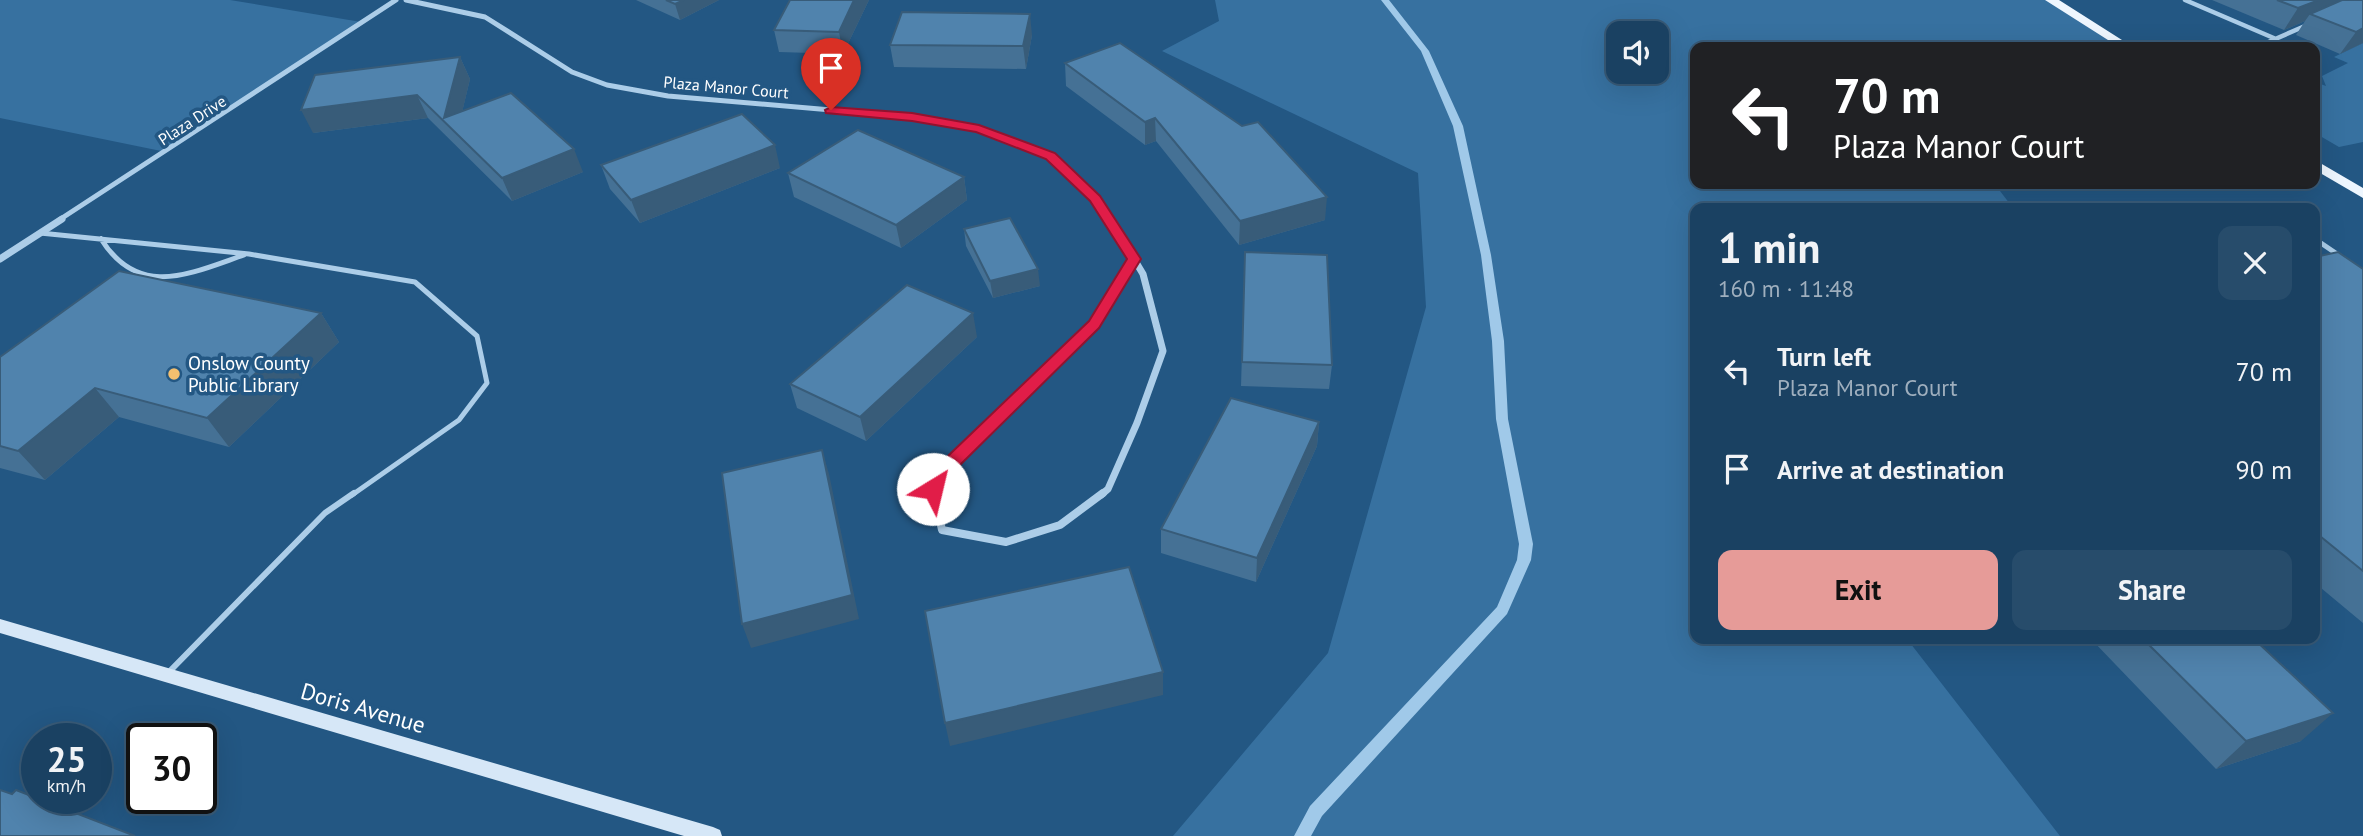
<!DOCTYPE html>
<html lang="en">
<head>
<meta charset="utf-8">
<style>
  body { margin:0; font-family:"PT Sans",sans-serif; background:#274c6b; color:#f1f3f6; height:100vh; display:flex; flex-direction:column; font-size:26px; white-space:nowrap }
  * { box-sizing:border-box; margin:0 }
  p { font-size:23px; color:#9fafbe }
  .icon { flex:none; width:38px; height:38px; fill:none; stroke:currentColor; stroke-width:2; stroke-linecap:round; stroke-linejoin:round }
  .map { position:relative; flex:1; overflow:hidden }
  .panel { position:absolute; left:1690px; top:203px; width:630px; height:441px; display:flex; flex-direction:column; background:#1a4162; border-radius:14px; box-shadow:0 7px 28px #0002,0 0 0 2px #385a77 }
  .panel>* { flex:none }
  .guide { position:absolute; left:1690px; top:42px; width:630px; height:147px; border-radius:14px; box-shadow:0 7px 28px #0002,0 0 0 2px #385a77; background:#202124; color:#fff; overflow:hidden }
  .buttons { position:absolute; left:1606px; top:21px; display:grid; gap:14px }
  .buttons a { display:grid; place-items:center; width:63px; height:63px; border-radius:14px; background:#1a4162; box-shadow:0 7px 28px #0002,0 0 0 2px #385a77; font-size:35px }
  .speed { position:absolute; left:21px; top:723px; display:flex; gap:14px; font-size:35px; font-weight:700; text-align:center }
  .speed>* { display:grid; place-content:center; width:91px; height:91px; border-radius:50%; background:#1a4162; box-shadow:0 7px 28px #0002,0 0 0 2px #385a77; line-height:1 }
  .speed small { font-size:18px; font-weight:400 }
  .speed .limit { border:4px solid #111; border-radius:10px; background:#fff; color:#111 }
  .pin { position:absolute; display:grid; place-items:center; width:60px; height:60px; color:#fff; margin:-72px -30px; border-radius:50% 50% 50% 0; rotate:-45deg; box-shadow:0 0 7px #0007 }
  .pin .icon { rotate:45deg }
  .me { position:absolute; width:77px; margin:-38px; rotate:36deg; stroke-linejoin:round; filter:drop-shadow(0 0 5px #0008) }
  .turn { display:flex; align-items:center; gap:24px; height:147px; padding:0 28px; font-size:32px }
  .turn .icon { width:91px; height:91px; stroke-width:2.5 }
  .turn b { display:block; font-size:49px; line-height:60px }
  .round { display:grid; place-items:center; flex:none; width:74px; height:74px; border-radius:14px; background:#274c6b }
  .headline { display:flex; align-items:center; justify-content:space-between; height:119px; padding:0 28px }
  h1 { font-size:42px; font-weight:800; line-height:52px }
  .button { display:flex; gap:14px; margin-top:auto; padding:14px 28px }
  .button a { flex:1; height:80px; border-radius:14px; background:#e69b98; color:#111; font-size:28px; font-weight:800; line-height:80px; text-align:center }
  .button a+a { background:#274c6b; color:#f1f3f6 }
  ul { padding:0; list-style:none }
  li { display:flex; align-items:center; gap:21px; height:98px; padding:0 28px }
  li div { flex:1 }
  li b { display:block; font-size:26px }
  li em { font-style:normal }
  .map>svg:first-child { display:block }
  .green { fill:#3771a0; fill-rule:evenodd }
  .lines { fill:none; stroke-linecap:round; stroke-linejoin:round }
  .stream { fill:#a0c9e9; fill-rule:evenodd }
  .lane-far2 { stroke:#accde8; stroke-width:4.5 }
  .lane-far1 { stroke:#accde8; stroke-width:5 }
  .lane { stroke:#accde8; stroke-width:6 }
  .street-far2 { stroke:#accde8; stroke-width:5 }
  .street-far1 { stroke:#accde8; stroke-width:7 }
  .street { stroke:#accde8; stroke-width:8 }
  .secondary { fill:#d6e7f7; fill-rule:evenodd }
  .primary { fill:#eef6fe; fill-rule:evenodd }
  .wall { fill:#457195 }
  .shaded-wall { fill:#385c79 }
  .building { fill:#5083ad; stroke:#385c79; stroke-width:2 }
  .route { fill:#e11d48; stroke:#92132f; stroke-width:2 }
  .poi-dot { fill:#f3bf6f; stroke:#235783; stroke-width:2.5 }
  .labels { text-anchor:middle; stroke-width:7; stroke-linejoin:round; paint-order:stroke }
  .far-street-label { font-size:16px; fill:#fff; stroke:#235783 }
  .poi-label { font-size:19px; fill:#fff; stroke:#235783; text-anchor:start }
  .near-street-label { font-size:23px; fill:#fff; stroke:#235783 }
</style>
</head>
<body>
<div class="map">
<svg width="2363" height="836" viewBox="0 0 2363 836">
  <rect width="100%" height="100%" fill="#235783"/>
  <!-- green -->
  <path class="green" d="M 0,0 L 230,0 L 361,22 L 166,152 L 0,118 Z
    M 1215,0 L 2049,0 L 2126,47 L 1696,47 L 1696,184 L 2031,184 L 2000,191 L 2013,208 L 1696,208 L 1696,639 L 1907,639 L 2060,836 L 1173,836 L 1328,653 L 1426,307 L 1418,173 L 1162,51 L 1219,21 ZM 1619,33 L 1657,33 L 1657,72 L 1619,72 Z
    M 2363,43 L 2363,142 L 2339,147 L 2315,133 L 2315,82 L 2326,86 L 2322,76 L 2348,63 L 2334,57 Z"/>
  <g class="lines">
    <!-- stream -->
    <path class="stream" d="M 1381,0 L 1389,0 L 1429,51 L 1463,126 L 1491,255 L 1504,341 L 1508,419 L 1533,544 L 1531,560 L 1507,614 L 1322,816 L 1311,836 L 1294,836 L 1310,806 L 1497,607 L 1517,560 L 1519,544 L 1496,419 L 1492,341 L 1481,255 L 1453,126 L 1421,51 Z"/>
    <!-- lane-far2 -->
    <path class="lane-far2" d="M 2185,0 L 2276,39
      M 2257,47 L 2305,26
      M 2224,208 L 2244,204 L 2254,208"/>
    <!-- lane-far1 -->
    <path class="lane-far1" d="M 40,233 L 249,254 L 415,282 L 477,336 L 487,383 L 459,420 L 352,495
      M 101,239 C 139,299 189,274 244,255
      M 2315,239 L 2340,256"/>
    <!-- lane -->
    <path class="lane" d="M 168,673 L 325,513 L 354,493"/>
    <!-- street-far2 -->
    <path class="street-far2" d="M 406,0 L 485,17 L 572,72 L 607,85 L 668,96 L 912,117 L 979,129 L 1051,156 L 1095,199 L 1109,220
      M 59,220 L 396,0"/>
    <!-- street-far1 -->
    <path class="street-far1" d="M 1108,219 L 1134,259
      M 0,259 L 62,219
      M 934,495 L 933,489 L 955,460 L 1094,324 L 1134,259
      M 1101,495 L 1108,489 L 1137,423 L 1163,351 L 1143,274 L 1134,259"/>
    <!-- street -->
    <path class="street" d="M 934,493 L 942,530 L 1006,542 L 1060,525 L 1103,493"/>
    <!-- secondary -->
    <path class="secondary" d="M 0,619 L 713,827 L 720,830 L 722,836 L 684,836 L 0,633 Z"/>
    <!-- primary -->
    <path class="primary" d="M 2045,0 L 2059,0 L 2133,47 L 2119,47 Z
      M 2315,160 L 2363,188 L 2363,198 L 2315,170 Z"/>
  </g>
  <!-- wall -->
  <path class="wall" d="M 636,0 L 719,0 L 680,20 Z
    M 869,0 L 843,54 L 779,52 L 774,30 Z
    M 2212,0 L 2363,0 L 2363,43 L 2340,54 L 2296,35 L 2305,21 L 2284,30 Z
    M 1032,35 L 1026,69 L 894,67 L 890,45 Z
    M 460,57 L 470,79 L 462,112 L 583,172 L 512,201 L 428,118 L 313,133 Z
    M 1065,63 L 1325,220 L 1239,245 L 1156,141 L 1145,145 L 1066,86 Z
    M 601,165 L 780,168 L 640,223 L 610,189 Z
    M 788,173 L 964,177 L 967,200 L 901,248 L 794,197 Z
    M 964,229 L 1040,286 L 993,298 L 966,246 Z
    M 1245,252 L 1332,365 L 1329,389 L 1241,386 Z
    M 2315,257 L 2363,269 L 2363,623 L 2315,583 Z
    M 321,313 L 339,342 L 229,447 L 119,417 L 45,480 L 0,468 L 0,357 Z
    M 977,337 L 866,441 L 797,408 L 790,384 Z
    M 1319,422 L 1317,446 L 1256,582 L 1161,553 L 1161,529 Z
    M 2091,639 L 2254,639 L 2301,741 L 2216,769 Z"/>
  <!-- shaded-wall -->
  <path class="shaded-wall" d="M 684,0 L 719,0 L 680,20 L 675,4 Z
    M 854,0 L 869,0 L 843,54 L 839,32 Z
    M 2319,0 L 2357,0 L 2310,14 L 2305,21 L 2284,30 L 2298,8 Z
    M 1030,14 L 1032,35 L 1026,69 L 1023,46 Z
    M 2363,28 L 2363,43 L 2340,54 L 2356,32 Z
    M 460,57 L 470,79 L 457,134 L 444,118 Z
    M 417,95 L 428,118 L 313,133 L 301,110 Z
    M 1155,118 L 1156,141 L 1145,145 L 1145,122 Z
    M 775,145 L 780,168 L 640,223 L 631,200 Z
    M 574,149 L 583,172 L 512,201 L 502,178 Z
    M 964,177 L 967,200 L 901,248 L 896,225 Z
    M 1327,197 L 1325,220 L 1239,245 L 1240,221 Z
    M 1038,269 L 1040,286 L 993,298 L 990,281 Z
    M 321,313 L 339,342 L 229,447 L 207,418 Z
    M 973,313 L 977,337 L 866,441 L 860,417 Z
    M 95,388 L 119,417 L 45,480 L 18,451 Z
    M 1319,422 L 1317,446 L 1256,582 L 1257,558 Z
    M 822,450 L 829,474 L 859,619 L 751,648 L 742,624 Z
    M 1163,672 L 1163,695 L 950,746 L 945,723 Z
    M 2333,713 L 2301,741 L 2216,769 L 2246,741 Z"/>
  <!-- building -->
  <path class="building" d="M 666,0 L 684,0 L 675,4 Z
    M 790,0 L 854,0 L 839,32 L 774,30 Z
    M 2277,0 L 2319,0 L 2298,8 Z
    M 2342,0 L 2363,0 L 2363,28 L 2356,32 L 2310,14 Z
    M 902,12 L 1030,14 L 1023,46 L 890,45 Z
    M 1120,43 L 1242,126 L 1258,122 L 1327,197 L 1240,221 L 1155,118 L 1145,122 L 1065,63 Z
    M 460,57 L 444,118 L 511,93 L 574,149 L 502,178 L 417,95 L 301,110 L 315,75 Z
    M 742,114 L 775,145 L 631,200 L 601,165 Z
    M 858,130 L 964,177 L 896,225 L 788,173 Z
    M 1010,218 L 1038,269 L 990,281 L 964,229 Z
    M 1245,252 L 1327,255 L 1332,365 L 1242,362 Z
    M 2338,252 L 2363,269 L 2363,571 L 2315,532 L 2315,257 Z
    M 119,271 L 321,313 L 207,418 L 95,388 L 18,451 L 0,446 L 0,357 Z
    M 907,285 L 973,313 L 860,417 L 790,384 Z
    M 1231,398 L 1319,422 L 1257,558 L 1161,529 Z
    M 822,450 L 852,595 L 742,624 L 722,473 Z
    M 1129,567 L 1163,672 L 945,723 L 925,611 Z
    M 2143,639 L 2254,639 L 2333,713 L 2246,741 Z
    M 0,790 L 12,794 L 16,790 L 135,836 L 0,836 Z"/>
  <!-- route -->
  <path class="route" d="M 831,107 L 912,113 L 979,125 L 1055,153 L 1100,196 L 1141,259 L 1099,328 L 961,464 L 939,494 L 933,495 L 925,489 L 949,455 L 1089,321 L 1127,259 L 1090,201 L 1046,159 L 976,132 L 912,121 L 826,113 L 825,110 Z"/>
  <!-- markers -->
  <circle class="poi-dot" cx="174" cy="374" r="7"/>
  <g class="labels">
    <!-- far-street labels -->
    <g class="far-street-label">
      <text transform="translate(726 87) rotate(5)" y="6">Plaza Manor Court</text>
      <text transform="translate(192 120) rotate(-33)" y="6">Plaza Drive</text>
    </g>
    <!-- poi labels -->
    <g class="poi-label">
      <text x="188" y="370">Onslow County<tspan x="188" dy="22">Public Library</tspan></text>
    </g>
    <!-- near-street labels -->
    <g class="near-street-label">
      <text transform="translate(363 708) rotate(16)" y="8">Doris Avenue</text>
    </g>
  </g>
</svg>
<div class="buttons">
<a><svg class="icon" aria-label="sound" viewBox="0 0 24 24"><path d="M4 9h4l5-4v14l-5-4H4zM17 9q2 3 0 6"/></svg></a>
</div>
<div class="speed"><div>25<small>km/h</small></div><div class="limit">30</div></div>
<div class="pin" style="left:831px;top:110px;background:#d93025"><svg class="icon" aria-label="arrive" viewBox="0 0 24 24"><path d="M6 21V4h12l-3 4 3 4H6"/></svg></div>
<svg class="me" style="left:933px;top:489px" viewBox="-20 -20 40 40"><circle r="19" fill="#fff"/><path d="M0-13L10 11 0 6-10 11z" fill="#e11d48"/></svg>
<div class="guide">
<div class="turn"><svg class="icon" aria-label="left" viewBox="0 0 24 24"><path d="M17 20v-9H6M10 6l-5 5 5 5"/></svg><div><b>70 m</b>Plaza Manor Court</div></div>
</div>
<section class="panel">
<div class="headline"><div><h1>1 min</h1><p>160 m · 11:48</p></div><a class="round"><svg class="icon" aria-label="close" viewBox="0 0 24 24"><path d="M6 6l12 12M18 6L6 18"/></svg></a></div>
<ul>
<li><svg class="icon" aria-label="left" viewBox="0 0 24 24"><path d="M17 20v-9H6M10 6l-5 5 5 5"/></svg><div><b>Turn left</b><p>Plaza Manor Court</p></div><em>70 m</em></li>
<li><svg class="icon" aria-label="arrive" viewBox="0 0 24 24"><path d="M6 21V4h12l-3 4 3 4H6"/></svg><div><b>Arrive at destination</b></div><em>90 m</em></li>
</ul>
<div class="button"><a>Exit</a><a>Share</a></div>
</section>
</div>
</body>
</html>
